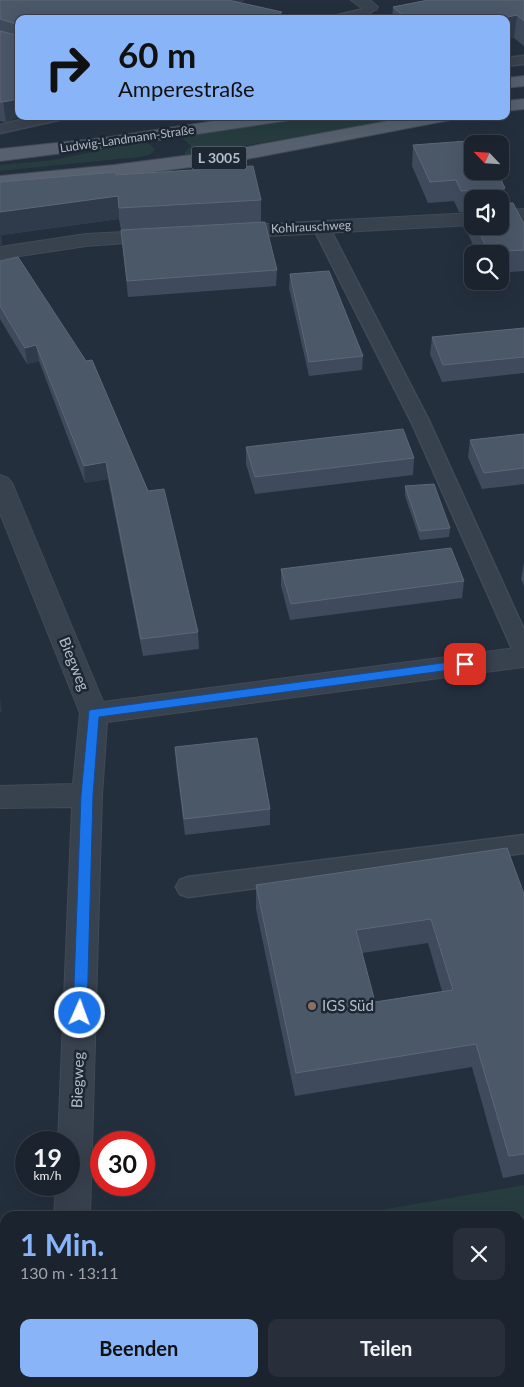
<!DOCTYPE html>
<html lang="de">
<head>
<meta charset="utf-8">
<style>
  body { margin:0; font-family:Lato,sans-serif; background:#282f3a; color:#f1f3f6; height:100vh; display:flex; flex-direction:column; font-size:19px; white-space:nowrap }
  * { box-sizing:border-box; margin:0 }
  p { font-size:16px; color:#a0a4aa }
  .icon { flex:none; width:28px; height:28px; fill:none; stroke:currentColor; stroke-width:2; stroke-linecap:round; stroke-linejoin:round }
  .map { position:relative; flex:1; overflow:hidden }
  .sheet { position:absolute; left:0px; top:1211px; width:525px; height:176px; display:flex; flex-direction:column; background:#1b232e; border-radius:15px 15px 0 0; box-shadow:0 5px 20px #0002,0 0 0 1px #39404a }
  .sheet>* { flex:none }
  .top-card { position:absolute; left:15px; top:15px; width:495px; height:105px; border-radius:10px; box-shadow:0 5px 20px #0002,0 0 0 1px #39404a; background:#8ab4f8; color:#111; overflow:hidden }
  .needle { width:32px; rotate:295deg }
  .controls { position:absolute; left:464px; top:135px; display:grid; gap:10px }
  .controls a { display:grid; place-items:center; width:45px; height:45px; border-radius:10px; background:#1b232e; box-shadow:0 5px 20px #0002,0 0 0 1px #39404a; font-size:25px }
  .speed { position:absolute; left:15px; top:1131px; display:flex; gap:10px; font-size:25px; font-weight:700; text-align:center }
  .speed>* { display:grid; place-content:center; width:65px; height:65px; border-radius:50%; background:#1b232e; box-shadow:0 5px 20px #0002,0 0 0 1px #39404a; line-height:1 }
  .speed small { font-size:12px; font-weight:400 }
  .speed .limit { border:8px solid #d22; background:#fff; color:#111 }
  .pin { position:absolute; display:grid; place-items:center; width:42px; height:42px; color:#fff; margin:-21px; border-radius:10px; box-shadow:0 2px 8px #0006 }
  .me { position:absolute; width:55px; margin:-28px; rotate:2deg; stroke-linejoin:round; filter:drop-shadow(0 0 4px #0008) }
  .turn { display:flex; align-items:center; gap:18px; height:105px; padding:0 20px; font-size:22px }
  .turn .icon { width:65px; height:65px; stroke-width:2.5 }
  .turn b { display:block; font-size:35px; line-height:42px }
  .round { display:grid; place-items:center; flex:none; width:52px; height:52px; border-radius:10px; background:#282f3a }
  .head { display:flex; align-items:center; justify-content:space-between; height:85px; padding:0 20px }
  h1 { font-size:30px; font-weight:700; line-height:38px; color:#8ab4f8 }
  .cta { display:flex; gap:10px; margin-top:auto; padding:10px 20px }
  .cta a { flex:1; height:58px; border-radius:10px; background:#8ab4f8; color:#111; font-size:20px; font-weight:700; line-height:58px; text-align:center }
  .cta a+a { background:#282f3a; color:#f1f3f6 }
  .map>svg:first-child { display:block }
  .green { fill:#263c3f }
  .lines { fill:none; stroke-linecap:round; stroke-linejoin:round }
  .service-casing { stroke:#414a57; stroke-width:3 }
  .minor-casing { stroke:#414a57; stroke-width:2 }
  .primary-casing { stroke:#414a57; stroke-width:2 }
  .service { fill:#38414e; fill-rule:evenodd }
  .minor { fill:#38414e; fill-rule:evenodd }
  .primary { fill:#56606e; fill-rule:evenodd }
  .wall { fill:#3f4b5c; fill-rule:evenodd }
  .shaded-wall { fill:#2f3b4b }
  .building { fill:#4b5868; stroke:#5c6777; fill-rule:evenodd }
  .route { fill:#1a73e8; stroke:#114b97 }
  .education-dot { fill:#8d6e63; stroke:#1d2633; stroke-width:2 }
  .labels { text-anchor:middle; stroke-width:5; stroke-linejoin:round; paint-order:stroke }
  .far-street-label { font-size:12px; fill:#b4bcc9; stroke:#1d2633 }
  .shield { fill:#1d2633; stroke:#878f9c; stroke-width:1 }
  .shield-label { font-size:14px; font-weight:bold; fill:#b4bcc9 }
  .street-label { font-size:15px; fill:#b4bcc9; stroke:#1d2633 }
  .poi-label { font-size:15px; fill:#b4bcc9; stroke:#1d2633; text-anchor:start }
</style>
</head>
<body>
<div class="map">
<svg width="524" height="1387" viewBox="0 0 524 1387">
  <rect width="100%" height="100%" fill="#242f3e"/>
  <!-- green -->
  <path class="green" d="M 321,116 L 416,116 L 185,156 L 185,152 L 191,146 L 180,136 Z
    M 140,142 L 149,144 L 154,148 L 154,151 L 149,155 L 139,157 L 0,171 L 0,165 L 53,160 Z
    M 524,1185 L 524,1387 L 0,1387 L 0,1277 L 5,1276 L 5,1382 L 520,1382 L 520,1216 L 347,1216 Z"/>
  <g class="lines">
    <defs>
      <path id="service" d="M 370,3 L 376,7 C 365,21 348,19 332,19 L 334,16 L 360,10 Z
        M 524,56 L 524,64 L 506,66 L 506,58 Z
        M 38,116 L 65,116 L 63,119 L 0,133 L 0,125 Z
        M 321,222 L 329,227 L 430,423 L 524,630 L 524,660 L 517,658 L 514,653 L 412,423 L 313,227 Z
        M 524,835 L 524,853 L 188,897 L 180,894 L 176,887 L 180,880 L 188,877 Z"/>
      <path id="minor" d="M 351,0 L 370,0 L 378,7 L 376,10 L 364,10 Z
        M 524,209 L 524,221 L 500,223 L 500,211 Z
        M 472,213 L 472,225 L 230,238 L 223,236 L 220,232 L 223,228 L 230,226 Z
        M 160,230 L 167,232 L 170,236 L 167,240 L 86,246 L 0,259 L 0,247 L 86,234 Z
        M 0,475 L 8,478 L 12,483 L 103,702 L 524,647 L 524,667 L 107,722 L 102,795 L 90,1216 L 54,1216 L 56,1185 L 69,1185 L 69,1142 L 58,1142 L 72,807 L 0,808 L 0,786 L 73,784 L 80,713 L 0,513 Z
        M 38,1382 L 78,1382 L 78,1387 L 38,1387 Z"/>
      <path id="primary" d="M 524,76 L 524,86 L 506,88 L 506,78 Z
        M 524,99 L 524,109 L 506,111 L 506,101 Z
        M 247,116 L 293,116 L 290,120 L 284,121 L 103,148 L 0,161 L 0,149 L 103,138 Z
        M 415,116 L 454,116 L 451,120 L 445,121 L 237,161 L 114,177 L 0,188 L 0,176 L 114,165 L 237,149 Z"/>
    </defs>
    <!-- service casing -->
    <use href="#service" class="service-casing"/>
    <!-- minor casing -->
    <use href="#minor" class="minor-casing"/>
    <!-- primary casing -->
    <use href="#primary" class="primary-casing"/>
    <!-- service -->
    <use href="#service" class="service"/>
    <!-- minor -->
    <use href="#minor" class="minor"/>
    <!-- primary -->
    <use href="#primary" class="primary"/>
  </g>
  <!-- wall -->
  <path class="wall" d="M 0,0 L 241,3 L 282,12 L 282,19 L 19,19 L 19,116 L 15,119 L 6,122 L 0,121 Z
    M 524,0 L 524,46 L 514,38 L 506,19 L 392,19 L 393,7 Z
    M 413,145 L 505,188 L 503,203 L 524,224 L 524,271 L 500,273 L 500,254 L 477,254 L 465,227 L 467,212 L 459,212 L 454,201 L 428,203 L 412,166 ZM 472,199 L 500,199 L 500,226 L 472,226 Z
    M 116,175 L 261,200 L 261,222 L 277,270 L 276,286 L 128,297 L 121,230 L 119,219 L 1,235 L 2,245 L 0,245 L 0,182 Z
    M 0,261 L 198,632 L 199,649 L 143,656 L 108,479 L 85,483 L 39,361 L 27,364 L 0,319 Z
    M 290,274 L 363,356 L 362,370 L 309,376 L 289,288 Z
    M 524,328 L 524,373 L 442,382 L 430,354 L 432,337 Z
    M 524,434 L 524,484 L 482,489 L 468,457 L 470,440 Z
    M 246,447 L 414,458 L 413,475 L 255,494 L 246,464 Z
    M 405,486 L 450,528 L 449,537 L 420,540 L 405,496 Z
    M 524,562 L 524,586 L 521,579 Z
    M 281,569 L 464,581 L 462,598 L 290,620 L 281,586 Z
    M 175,747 L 270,809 L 270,825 L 185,835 L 176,764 Z
    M 256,885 L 524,894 L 524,1174 L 503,1178 L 472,1067 L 295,1096 L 256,909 ZM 428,943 L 442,991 L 375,1002 L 362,953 Z"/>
  <!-- shaded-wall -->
  <path class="shaded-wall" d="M 223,0 L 245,0 L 223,17 Z
    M 282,12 L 282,19 L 274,19 Z
    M 517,15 L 514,38 L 506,39 L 506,19 L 499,19 Z
    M 16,96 L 18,116 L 15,119 L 6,122 L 3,102 Z
    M 505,188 L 503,209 L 500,210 L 501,190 Z
    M 118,196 L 119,219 L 1,235 L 2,245 L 0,245 L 0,212 Z
    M 36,345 L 39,361 L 27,364 L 25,348 Z
    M 106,462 L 108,479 L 85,483 L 84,466 Z
    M 0,699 L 2,712 L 0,712 Z"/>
  <!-- building -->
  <path class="building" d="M 0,0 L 228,0 L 282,12 L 274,19 L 19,19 L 19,96 L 16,96 L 13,100 L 3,102 L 0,102 L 0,31 L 16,35 L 19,33 L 19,25 L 0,19 Z
    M 428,0 L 524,0 L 524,21 L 517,15 L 499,19 L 407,19 L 393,7 Z
    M 481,140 L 483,144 L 472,144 L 472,171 L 497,171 L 505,188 L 501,190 L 501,203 L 513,203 L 524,224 L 524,250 L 488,252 L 477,226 L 500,226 L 500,199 L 476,199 L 476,190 L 461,191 L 456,180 L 430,182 L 413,145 Z
    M 253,166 L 261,200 L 119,208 L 118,196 L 0,212 L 0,182 L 116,172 L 116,175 Z
    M 472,205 L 472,217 L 468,206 Z
    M 265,222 L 277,270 L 127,281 L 121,230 Z
    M 18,257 L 86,361 L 92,360 L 148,491 L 164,489 L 198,632 L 141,639 L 106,462 L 84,466 L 36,345 L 25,348 L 0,306 L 0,261 Z
    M 329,271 L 363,356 L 309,362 L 290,274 Z
    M 524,328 L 524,357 L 443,365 L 432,337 Z
    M 403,429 L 414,458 L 255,477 L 246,447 Z
    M 524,434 L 524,468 L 484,473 L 470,440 Z
    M 434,484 L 450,528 L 420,531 L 405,486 Z
    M 451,548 L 464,581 L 291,604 L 281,569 Z
    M 257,738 L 270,809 L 184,819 L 175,747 Z
    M 507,848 L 524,894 L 524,1154 L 509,1156 L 476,1044 L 296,1073 L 256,885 ZM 431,919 L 453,990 L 375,1002 L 356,930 Z"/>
  <!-- route -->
  <path class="route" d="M 465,660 L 471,664 L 465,668 L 99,717 L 93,795 L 87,1013 L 85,1017 L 75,1017 L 73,1013 L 81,795 L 89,710 Z"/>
  <!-- markers -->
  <circle class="education-dot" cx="312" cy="1006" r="5"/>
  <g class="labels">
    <!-- far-street labels -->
    <g class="far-street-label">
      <text transform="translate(127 139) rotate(-8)" y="4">Ludwig-Landmann-Straße</text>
      <text transform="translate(311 227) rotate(-3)" y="4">Kohlrauschweg</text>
    </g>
    <!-- shield labels -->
    <rect class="shield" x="191.5" y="146.5" width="55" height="23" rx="4"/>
    <g class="shield-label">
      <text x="219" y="163">L 3005</text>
    </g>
    <!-- street labels -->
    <g class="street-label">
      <text transform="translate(74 664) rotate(68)" y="5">Biegweg</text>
      <text transform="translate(78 1080) rotate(-88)" y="5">Biegweg</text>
    </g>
    <!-- poi labels -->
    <g class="poi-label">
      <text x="322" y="1011">IGS Süd</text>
    </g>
  </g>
</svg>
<div class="controls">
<a><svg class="needle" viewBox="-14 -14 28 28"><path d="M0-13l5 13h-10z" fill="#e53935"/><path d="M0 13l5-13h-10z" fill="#a0a4aa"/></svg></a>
<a><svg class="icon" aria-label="sound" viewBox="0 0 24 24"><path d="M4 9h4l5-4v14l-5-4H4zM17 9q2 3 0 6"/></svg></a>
<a><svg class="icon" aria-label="search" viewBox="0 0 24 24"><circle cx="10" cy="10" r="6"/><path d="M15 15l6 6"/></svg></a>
</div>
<div class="speed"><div>19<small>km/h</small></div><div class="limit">30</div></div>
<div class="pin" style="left:465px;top:664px;background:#d93025"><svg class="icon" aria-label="arrive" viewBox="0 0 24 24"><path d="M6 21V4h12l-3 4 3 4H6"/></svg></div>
<svg class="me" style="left:80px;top:1013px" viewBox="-20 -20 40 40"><circle r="17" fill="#1a73e8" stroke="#fff" stroke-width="3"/><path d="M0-11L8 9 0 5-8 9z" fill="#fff"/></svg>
<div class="top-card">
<div class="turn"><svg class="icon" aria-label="right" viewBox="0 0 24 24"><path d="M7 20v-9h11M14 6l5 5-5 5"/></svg><div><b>60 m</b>Amperestraße</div></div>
</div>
<section class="sheet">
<div class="head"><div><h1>1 Min.</h1><p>130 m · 13:11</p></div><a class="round"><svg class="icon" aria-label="close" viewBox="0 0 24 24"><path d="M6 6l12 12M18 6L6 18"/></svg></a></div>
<div class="cta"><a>Beenden</a><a>Teilen</a></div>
</section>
</div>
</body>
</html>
